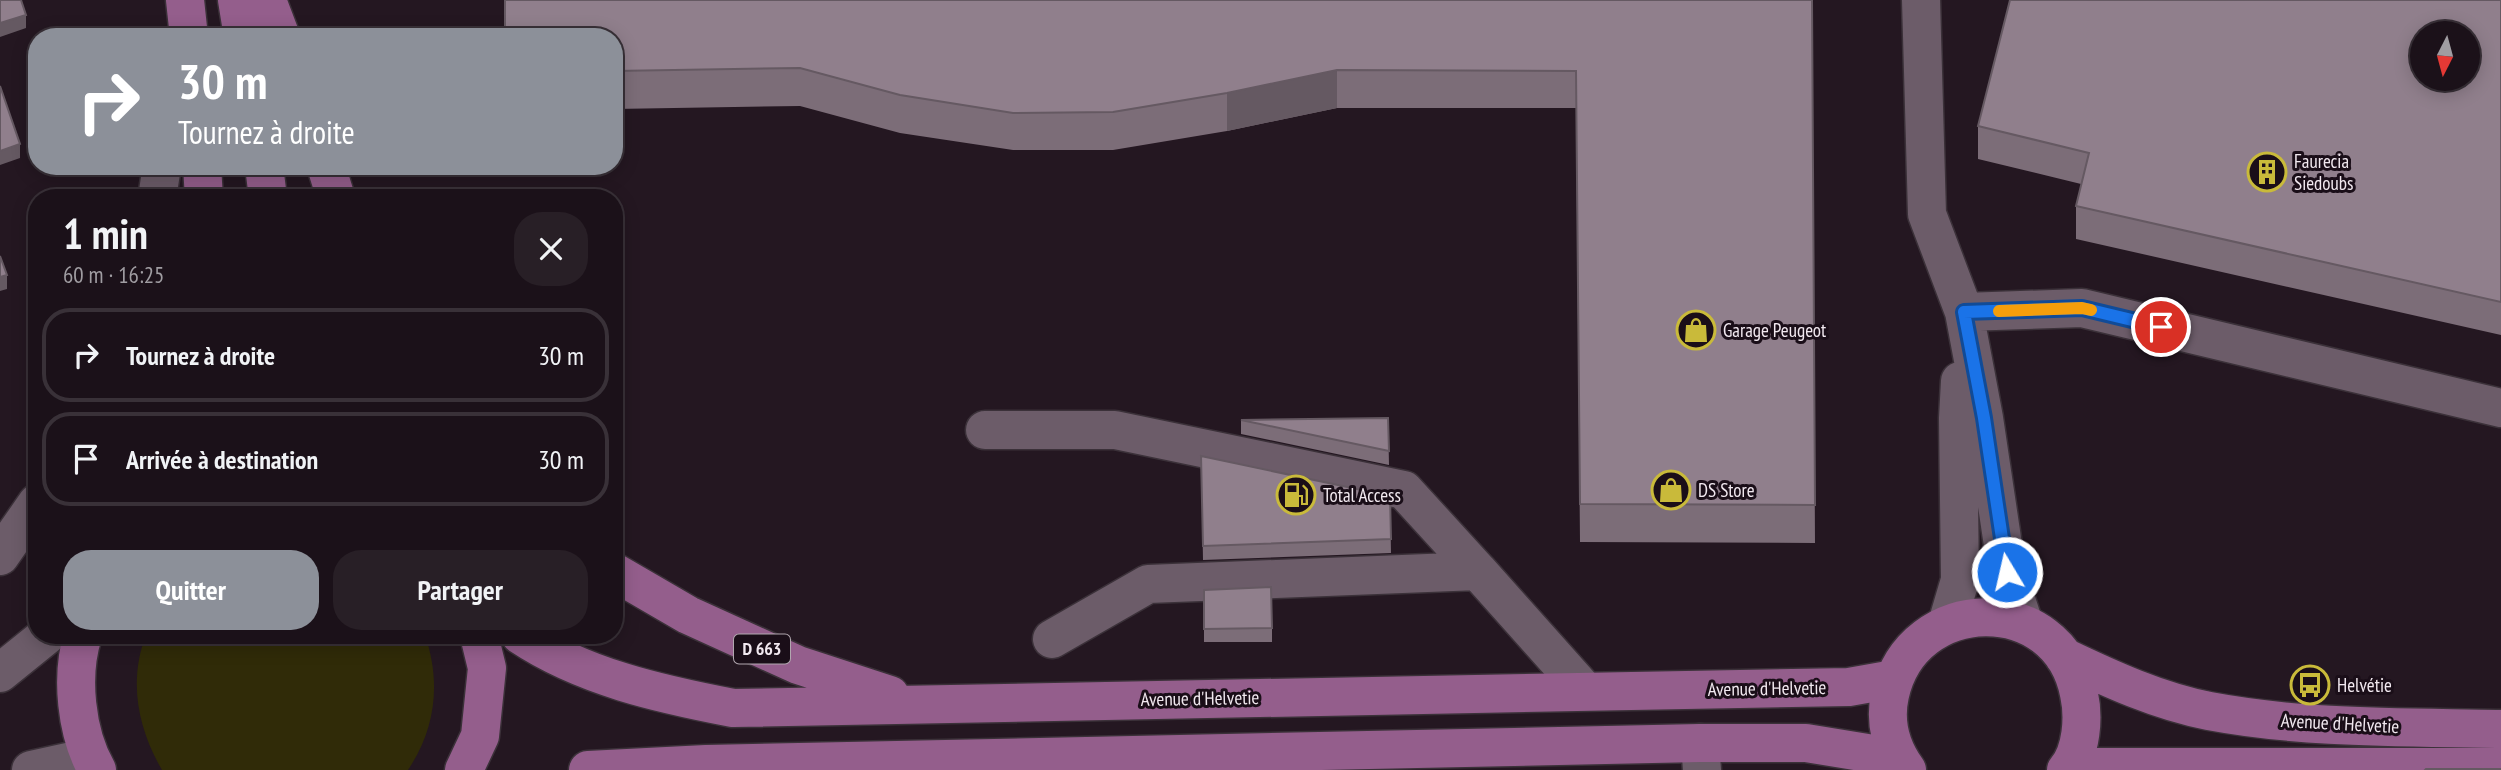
<!DOCTYPE html>
<html lang="fr">
<head>
<meta charset="utf-8">
<style>
  body { margin:0; font-family:"PT Sans Narrow",sans-serif; background:#281f26; color:#f1f3f6; height:100vh; display:flex; flex-direction:column; font-size:26px; white-space:nowrap }
  * { box-sizing:border-box; margin:0 }
  p { font-size:23px; color:#a09da2 }
  .icon { flex:none; width:38px; height:38px; fill:none; stroke:currentColor; stroke-width:2; stroke-linecap:round; stroke-linejoin:round }
  .map { position:relative; flex:1; overflow:hidden }
  .sheet { position:absolute; left:28px; top:189px; width:595px; height:455px; display:flex; flex-direction:column; background:#1b1119; border-radius:28px; box-shadow:0 4px 18px #0003,0 0 0 2px #393138 }
  .sheet>* { flex:none }
  .hud { position:absolute; left:28px; top:28px; width:595px; height:147px; border-radius:28px; box-shadow:0 4px 18px #0003,0 0 0 2px #393138; background:#8c9099; color:#fff; overflow:hidden }
  .needle { width:46px; rotate:186deg }
  .buttons { position:absolute; left:2410px; top:21px; display:grid; gap:14px }
  .buttons a { display:grid; place-items:center; width:70px; height:70px; border-radius:50%; background:#1b1119; box-shadow:0 4px 18px #0003,0 0 0 2px #393138; font-size:35px }
  .pin { position:absolute; display:grid; place-items:center; width:60px; height:60px; color:#fff; margin:-30px; border:4px solid #fff; border-radius:50%; box-shadow:0 2px 7px #0007 }
  .me { position:absolute; width:77px; margin:-38px; rotate:351deg; stroke-linejoin:round; filter:drop-shadow(0 0 5px #0008) }
  .turn { display:flex; align-items:center; gap:24px; height:147px; padding:0 35px; font-size:32px }
  .turn .icon { width:91px; height:91px; stroke-width:2.5 }
  .turn b { display:block; font-size:49px; line-height:60px }
  .round { display:grid; place-items:center; flex:none; width:74px; height:74px; border-radius:28px; background:#281f26 }
  .headline { display:flex; align-items:center; justify-content:space-between; height:119px; padding:0 35px }
  h1 { font-size:42px; font-weight:700; line-height:52px }
  .button { display:flex; gap:14px; margin-top:auto; padding:14px 35px }
  .button a { flex:1; height:80px; border-radius:28px; background:#8c9099; color:#fff; font-size:28px; font-weight:700; line-height:80px; text-align:center }
  .button a+a { background:#281f26; color:#f1f3f6 }
  ul { padding:0; list-style:none }
  li { display:flex; align-items:center; gap:21px; height:94px; margin:0 14px 10px; padding:0 21px; border:4px solid #393138; border-radius:28px }
  li div { flex:1 }
  li b { display:block; font-size:26px }
  li em { font-style:normal }
  .map>svg:first-child { display:block }
  .green { fill:#302b08 }
  .lines { fill:none; stroke-linecap:round; stroke-linejoin:round }
  .minor-casing { stroke:#3b3139; stroke-width:41 }
  .major-casing { stroke:#3b3139; stroke-width:41 }
  .minor { stroke:#6c5c69; stroke-width:38 }
  .major { stroke:#945e8c; stroke-width:38 }
  .wall { fill:#7c6d78 }
  .shaded-wall { fill:#655962 }
  .building { fill:#907f8c; stroke:#655962; stroke-width:2; fill-rule:evenodd }
  .route-casing { stroke:#114b97; stroke-width:18 }
  .route { stroke:#1a73e8; stroke-width:12 }
  .slow { stroke:#f59e0b; stroke-width:12 }
  .labels { text-anchor:middle; stroke-width:6; stroke-linejoin:round; paint-order:stroke }
  .shield { fill:#1a0e18; stroke:#b1a7af; stroke-width:2 }
  .shield-label { font-size:18px; font-weight:bold; fill:#f2e9f0 }
  .poi-label { font-size:19px; fill:#f2e9f0; stroke:#1a0e18; text-anchor:start }
  .street-label { font-size:19px; fill:#f2e9f0; stroke:#1a0e18 }
</style>
</head>
<body>
<div class="map">
<svg width="2501" height="770" viewBox="0 0 2501 770">
  <rect width="100%" height="100%" fill="#241721"/>
  <!-- green -->
  <path class="green" d="M 146,635 L 425,635 C 441,682 436,728 408,770 L 162,770 C 138,729 128,681 146,635 Z"/>
  <g class="lines">
    <defs>
      <path id="minor" d="M 1921,0 L 1927,214 L 1964,312 L 1984,418 L 2007,572 L 2024,624
        M 157,198 L 162,166
        M 1964,312 L 2082,308 L 2501,408
        M 985,430 L 1115,430 L 1404,490 L 1478,571
        M 0,556 L 37,503
        M 1947,624 L 1960,580 L 1958,418 L 1960,381
        M 1052,639 L 1148,584 L 1478,571 L 1585,691
        M 0,673 L 47,635
        M 1700,743 L 1702,770
        M 31,770 L 90,757"/>
      <path id="major" d="M 185,0 L 189,37
        M 237,0 L 243,37
        M 267,0 L 281,37
        M 202,166 L 204,198
        M 264,166 L 268,198
        M 326,166 L 336,198
        M 614,572 L 688,615 L 798,665 L 890,695
        M 83,635 C 70,676 76,733 97,770
        M 520,635 C 583,677 660,694 733,708 L 1849,687 L 1894,679
        M 2064,657 C 2110,679 2158,701 2209,711 C 2305,729 2403,727 2501,729
        M 2069,767 L 2501,767
        M 464,770 L 480,736 L 487,668 L 479,635
        M 588,770 L 706,764 L 1700,743 L 1806,743 L 1898,758
        M 1907,770 C 1891,748 1884,722 1890,695 C 1912,593 2059,590 2079,694 C 2084,717 2082,751 2066,770"/>
    </defs>
    <!-- minor casing -->
    <use href="#minor" class="minor-casing"/>
    <!-- major casing -->
    <use href="#major" class="major-casing"/>
    <!-- minor -->
    <use href="#minor" class="minor"/>
    <!-- major -->
    <use href="#major" class="major"/>
  </g>
  <!-- wall -->
  <path class="wall" d="M 1812,0 L 1815,543 L 1580,542 L 1576,108 L 1337,108 L 1227,131 L 1113,150 L 1013,150 L 900,133 L 800,106 L 614,109 L 614,37 Z
    M 2501,0 L 2501,335 L 2076,239 L 2076,206 L 2081,184 L 1978,159 L 1978,126 Z
    M 1388,418 L 1389,465 L 1241,434 L 1241,420 Z
    M 1201,456 L 1390,496 L 1391,553 L 1203,560 Z
    M 1204,590 L 1272,628 L 1272,642 L 1204,642 Z"/>
  <!-- shaded-wall -->
  <path class="shaded-wall" d="M 26,15 L 26,28 L 0,37 L 0,23 Z
    M 1337,70 L 1337,108 L 1227,131 L 1227,93 Z
    M 20,144 L 20,158 L 0,165 L 0,151 Z
    M 7,275 L 7,289 L 0,291 L 0,277 Z"/>
  <!-- building -->
  <path class="building" d="M 0,0 L 21,0 L 26,15 L 0,23 Z
    M 505,0 L 1812,0 L 1815,505 L 1580,504 L 1576,71 L 1337,70 L 1227,93 L 1113,112 L 1013,113 L 900,95 L 800,68 L 614,71 L 614,37 L 505,37 Z
    M 2010,0 L 2501,0 L 2501,302 L 2076,206 L 2089,153 L 1978,126 ZM 2422,33 L 2468,33 L 2468,79 L 2422,79 Z
    M 0,86 L 20,144 L 0,151 Z
    M 0,256 L 7,275 L 0,277 Z
    M 1388,418 L 1389,451 L 1241,420 Z
    M 1201,456 L 1390,496 L 1391,539 L 1203,546 Z
    M 1271,587 L 1272,628 L 1204,629 L 1204,590 Z
    M 2426,769 L 2501,769 L 2501,770 L 2425,770 Z"/>
  <g class="lines">
    <defs>
      <path id="route" d="M 2007,572 L 1984,418 L 1964,312 L 2082,308 L 2161,327"/>
    </defs>
    <!-- route casing -->
    <use href="#route" class="route-casing"/>
    <!-- route -->
    <use href="#route" class="route"/>
    <!-- slow -->
    <path class="slow" d="M 1999,311 L 2082,308 L 2091,310"/>
  </g>
  <!-- icons -->
  <defs>
    <symbol id="building-ring" viewBox="-11 -11 22 22"><circle r="9.5" fill="#1a0e18" stroke="#c9ba3a" stroke-width="1.5"/><path d="M-4-6H4V6H1V3H-1V6H-4ZM-2.5-4.3h1.7v1.8h-1.7ZM.8-4.3h1.7v1.8H.8ZM-2.5-1h1.7V.8h-1.7ZM.8-1h1.7V.8H.8Z" fill="#c9ba3a"/></symbol>
    <symbol id="shop-ring" viewBox="-11 -11 22 22"><circle r="9.5" fill="#1a0e18" stroke="#c9ba3a" stroke-width="1.5"/><path d="M-5-2.5h2.3a2.7 3.5 0 0 1 5.4 0H5L5.5 6h-11ZM-1.5-2.5h3a1.5 2.3 0 0 0-3 0Z" fill="#c9ba3a"/></symbol>
    <symbol id="fuel-ring" viewBox="-11 -11 22 22"><circle r="9.5" fill="#1a0e18" stroke="#c9ba3a" stroke-width="1.5"/><path d="M-5.5-6h7V0h2V4h1.3V-2.5L3-4.5l.8-.8L6-3V5H2.5V1h-1V6h-7ZM-4.2-4.7v3.2H.2V-4.7Z" fill="#c9ba3a"/></symbol>
    <symbol id="bus-ring" viewBox="-11 -11 22 22"><circle r="9.5" fill="#1a0e18" stroke="#c9ba3a" stroke-width="1.5"/><path d="M-5-6H5V4H4V6H2V4H-2V6H-4V4H-5ZM-3.5-4V0h7V-4ZM-3.5 1.2v1.5H-2V1.2ZM2 1.2v1.5H3.5V1.2Z" fill="#c9ba3a"/></symbol>
  </defs>
  <g fill-rule="evenodd">
    <use href="#building-ring" x="2245" y="150" width="44" height="44"/>
    <use href="#shop-ring" x="1674" y="308" width="44" height="44"/>
    <use href="#shop-ring" x="1649" y="468" width="44" height="44"/>
    <use href="#fuel-ring" x="1274" y="473" width="44" height="44"/>
    <use href="#bus-ring" x="2288" y="663" width="44" height="44"/>
  </g>
  <g class="labels">
    <!-- shield labels -->
    <rect class="shield" x="734" y="634.5" width="56" height="29" rx="5"/>
    <g class="shield-label">
      <text x="762" y="655">D 663</text>
    </g>
    <!-- poi labels -->
    <g class="poi-label">
      <text x="2294" y="168">Faurecia<tspan x="2294" dy="22">Siedoubs</tspan></text>
      <text x="1723" y="337">Garage Peugeot</text>
      <text x="1698" y="497">DS Store</text>
      <text x="1323" y="502">Total Access</text>
      <text x="2337" y="692">Helvétie</text>
    </g>
    <!-- street labels -->
    <g class="street-label">
      <text transform="translate(1767 688) rotate(-1)" y="7">Avenue d'Helvetie</text>
      <text transform="translate(1200 698) rotate(-1)" y="7">Avenue d'Helvetie</text>
      <text transform="translate(2340 723) rotate(3)" y="7">Avenue d'Helvetie</text>
    </g>
  </g>
</svg>
<div class="buttons">
<a><svg class="needle" viewBox="-14 -14 28 28"><path d="M0-13l5 13h-10z" fill="#e53935"/><path d="M0 13l5-13h-10z" fill="#a09da2"/></svg></a>
</div>
<div class="pin" style="left:2161px;top:327px;background:#d93025"><svg class="icon" aria-label="arrive" viewBox="0 0 24 24"><path d="M6 21V4h12l-3 4 3 4H6"/></svg></div>
<svg class="me" style="left:2007px;top:572px" viewBox="-20 -20 40 40"><circle r="17" fill="#1a73e8" stroke="#fff" stroke-width="3"/><path d="M0-11L8 9 0 5-8 9z" fill="#fff"/></svg>
<div class="hud">
<div class="turn"><svg class="icon" aria-label="right" viewBox="0 0 24 24"><path d="M7 20v-9h11M14 6l5 5-5 5"/></svg><div><b>30 m</b>Tournez à droite</div></div>
</div>
<section class="sheet">
<div class="headline"><div><h1>1 min</h1><p>60 m · 16:25</p></div><a class="round"><svg class="icon" aria-label="close" viewBox="0 0 24 24"><path d="M6 6l12 12M18 6L6 18"/></svg></a></div>
<ul>
<li><svg class="icon" aria-label="right" viewBox="0 0 24 24"><path d="M7 20v-9h11M14 6l5 5-5 5"/></svg><div><b>Tournez à droite</b></div><em>30 m</em></li>
<li><svg class="icon" aria-label="arrive" viewBox="0 0 24 24"><path d="M6 21V4h12l-3 4 3 4H6"/></svg><div><b>Arrivée à destination</b></div><em>30 m</em></li>
</ul>
<div class="button"><a>Quitter</a><a>Partager</a></div>
</section>
</div>
</body>
</html>
